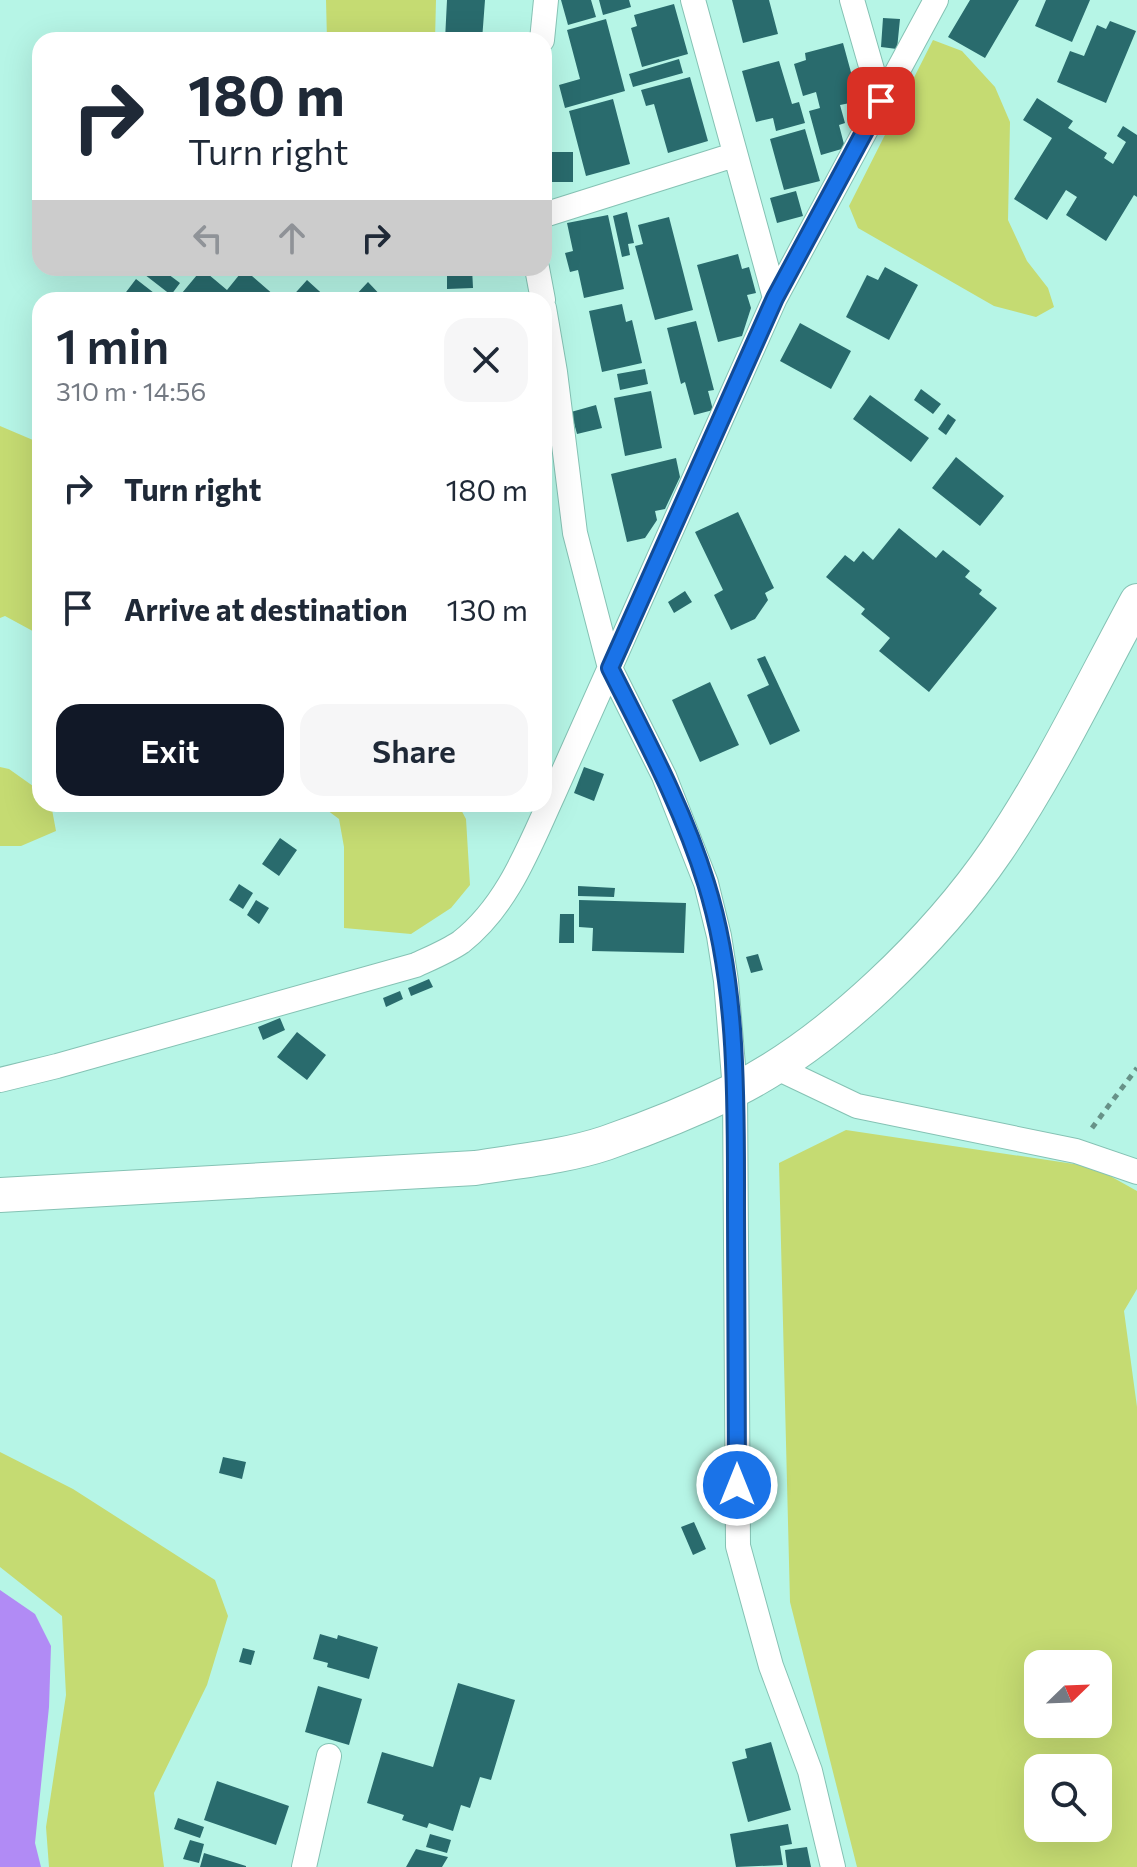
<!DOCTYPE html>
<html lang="en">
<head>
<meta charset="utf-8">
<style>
  body { margin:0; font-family:Commissioner,sans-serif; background:#f6f6f7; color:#1f2937; height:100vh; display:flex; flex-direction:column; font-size:30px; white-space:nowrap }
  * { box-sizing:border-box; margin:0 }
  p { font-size:26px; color:#747a83 }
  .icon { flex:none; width:44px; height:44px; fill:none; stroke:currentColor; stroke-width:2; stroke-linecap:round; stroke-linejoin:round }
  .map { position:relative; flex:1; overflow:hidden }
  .drawer { position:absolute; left:32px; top:292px; width:520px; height:520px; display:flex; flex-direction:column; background:#fff; border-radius:24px; box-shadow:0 8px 32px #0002 }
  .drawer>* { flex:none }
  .guide { position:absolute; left:32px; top:32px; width:520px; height:244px; border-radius:24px; box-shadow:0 8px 32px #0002; background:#fff; color:#1f2937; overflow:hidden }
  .needle { width:52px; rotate:67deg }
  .buttons { position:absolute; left:1024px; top:1650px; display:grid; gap:16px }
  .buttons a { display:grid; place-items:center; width:88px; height:88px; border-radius:16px; background:#fff; box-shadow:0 8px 32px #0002; font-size:40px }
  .pin { position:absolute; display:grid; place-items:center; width:68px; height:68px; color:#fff; margin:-34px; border-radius:16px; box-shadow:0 4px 12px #0006 }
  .me { position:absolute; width:88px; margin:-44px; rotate:0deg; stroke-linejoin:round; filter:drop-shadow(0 0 6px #0008) }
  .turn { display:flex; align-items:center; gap:28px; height:168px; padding:0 24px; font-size:36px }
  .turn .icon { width:104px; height:104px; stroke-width:2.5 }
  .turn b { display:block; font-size:56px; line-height:68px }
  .lanes { display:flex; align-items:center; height:76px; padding:0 24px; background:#0003; justify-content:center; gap:40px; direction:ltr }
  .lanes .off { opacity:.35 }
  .round { display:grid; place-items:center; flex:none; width:84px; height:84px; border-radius:24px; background:#f6f6f7 }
  .overview { display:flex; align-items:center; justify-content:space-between; height:136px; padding:0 24px }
  h1 { font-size:48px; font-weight:600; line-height:60px }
  .primary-button { display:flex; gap:16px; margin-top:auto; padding:16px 24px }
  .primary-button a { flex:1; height:92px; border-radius:24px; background:#111827; color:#fff; font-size:32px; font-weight:600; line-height:92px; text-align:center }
  .primary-button a+a { background:#f6f6f7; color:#1f2937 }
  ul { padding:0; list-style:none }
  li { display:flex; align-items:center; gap:24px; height:120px; padding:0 24px }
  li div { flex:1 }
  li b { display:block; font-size:30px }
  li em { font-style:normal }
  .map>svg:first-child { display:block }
  .green { fill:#c5db72; fill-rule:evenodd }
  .water { fill:#b18bf5 }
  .building { fill:#296b6d }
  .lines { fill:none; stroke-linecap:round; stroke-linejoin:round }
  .street-casing { stroke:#85c2b4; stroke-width:26 }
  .secondary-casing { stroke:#85c2b4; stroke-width:36 }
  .path { stroke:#679288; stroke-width:5; stroke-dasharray:6 6; stroke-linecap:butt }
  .street { stroke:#fff; stroke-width:24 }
  .secondary { stroke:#fff; stroke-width:34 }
  .route-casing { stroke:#114b97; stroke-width:20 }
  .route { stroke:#1a73e8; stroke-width:14 }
</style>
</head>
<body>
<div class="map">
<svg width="1137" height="1867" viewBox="0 0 1137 1867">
  <rect width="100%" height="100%" fill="#b6f5e6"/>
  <!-- green -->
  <path class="green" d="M 326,0 L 436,0 L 435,40 L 327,40 Z
    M 933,40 L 962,51 L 995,87 L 1010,122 L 1008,220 L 1027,261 L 1048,288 L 1054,307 L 1036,317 L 994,306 L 858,228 L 849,206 Z
    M 0,426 L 40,443 L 40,635 L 5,616 L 0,618 Z
    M 0,767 L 9,769 L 40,791 L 40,804 L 51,804 L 56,831 L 21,846 L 0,846 Z
    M 319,804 L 458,804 L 466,819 L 470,885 L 451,908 L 411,934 L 344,928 L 344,847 L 339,819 Z
    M 846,1130 L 1094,1167 L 1137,1191 L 1137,1289 L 1124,1311 L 1137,1407 L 1137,1867 L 857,1867 L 790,1602 L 779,1163 ZM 1038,1664 L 1098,1664 L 1098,1724 L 1038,1724 ZM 1038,1768 L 1098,1768 L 1098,1828 L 1038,1828 Z
    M 0,1452 L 73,1489 L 215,1580 L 228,1616 L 207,1685 L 154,1793 L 164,1867 L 49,1867 L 46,1827 L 66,1695 L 62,1616 L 0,1567 Z"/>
  <!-- water -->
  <path class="water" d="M 0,1590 L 35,1614 L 51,1646 L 49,1707 L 35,1843 L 41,1867 L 0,1867 Z"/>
  <!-- building -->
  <path class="building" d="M 447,0 L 485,0 L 482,40 L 445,40 Z
    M 561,0 L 591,0 L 596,17 L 568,25 Z
    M 599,0 L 629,0 L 631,7 L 603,15 Z
    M 732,0 L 769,0 L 778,34 L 743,43 Z
    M 970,0 L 1019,0 L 985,58 L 948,37 Z
    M 1046,0 L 1090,0 L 1072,42 L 1035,26 Z
    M 674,4 L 688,54 L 642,67 L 631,28 L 637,26 L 634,15 Z
    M 883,18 L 900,19 L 897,49 L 881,47 Z
    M 606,19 L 625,91 L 565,108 L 559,85 L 580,79 L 567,30 Z
    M 1110,21 L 1136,31 L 1106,103 L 1057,82 L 1070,51 L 1084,56 L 1097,25 L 1106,29 Z
    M 843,43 L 855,87 L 847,89 L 850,103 L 840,105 L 845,123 L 839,125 L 845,148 L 821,155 L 809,111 L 820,108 L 816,92 L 803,96 L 794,64 L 806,60 L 805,53 Z
    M 679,59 L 683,73 L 633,87 L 629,74 Z
    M 779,61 L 792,104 L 799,102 L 805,123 L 776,131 L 773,118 L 756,122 L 742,71 Z
    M 690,77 L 708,141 L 668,153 L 654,104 L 646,106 L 641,90 Z
    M 1037,98 L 1073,121 L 1068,128 L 1107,153 L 1104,158 L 1113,164 L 1126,142 L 1117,136 L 1123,126 L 1137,135 L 1137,197 L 1134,195 L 1106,241 L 1066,215 L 1077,197 L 1066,190 L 1047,220 L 1014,199 L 1052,138 L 1023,120 Z
    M 613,99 L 630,164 L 586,176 L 569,111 Z
    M 805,129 L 820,181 L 784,190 L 770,139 Z
    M 544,152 L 573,152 L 573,182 L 544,182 Z
    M 796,191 L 803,216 L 777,223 L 770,198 Z
    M 627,212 L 634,243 L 628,244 L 630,255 L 622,257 L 613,216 Z
    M 608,215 L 624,289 L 584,298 L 578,270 L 570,272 L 565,253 L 573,251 L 567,223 Z
    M 669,217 L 693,310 L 655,320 L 635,246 L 643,244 L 638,225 Z
    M 738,254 L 742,269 L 749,267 L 756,293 L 747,295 L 751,308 L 742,336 L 718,342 L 697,265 Z
    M 885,267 L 918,285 L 889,340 L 846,317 L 867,275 L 878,280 Z
    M 143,268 L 160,268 L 180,283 L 171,295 L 140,271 Z
    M 447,268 L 472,268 L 473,288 L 447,289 Z
    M 202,269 L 227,290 L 244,269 L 275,296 L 271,300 L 179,300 L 177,299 Z
    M 136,279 L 163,300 L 120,300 Z
    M 307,280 L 329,300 L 289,300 Z
    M 368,282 L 385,300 L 357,300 L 354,297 Z
    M 622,304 L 626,322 L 632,320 L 642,363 L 602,372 L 589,311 Z
    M 696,321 L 714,390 L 708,391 L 713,410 L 694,415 L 685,382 L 681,384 L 667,328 Z
    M 800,323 L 851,351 L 831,389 L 780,361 Z
    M 645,369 L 648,384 L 620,390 L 617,374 Z
    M 921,389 L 941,404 L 933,414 L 914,400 Z
    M 651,391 L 662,448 L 625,456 L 614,398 Z
    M 870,395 L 929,438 L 911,462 L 853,419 Z
    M 596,405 L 602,428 L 577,434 L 571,412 Z
    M 948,414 L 956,420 L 946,435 L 938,429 Z
    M 956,457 L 1004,496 L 980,526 L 932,488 Z
    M 676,458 L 680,477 L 665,509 L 655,511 L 657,520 L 645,538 L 627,542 L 611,474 Z
    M 738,512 L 774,588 L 765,593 L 768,600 L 755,619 L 731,630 L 714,595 L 723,590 L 695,532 Z
    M 899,528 L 936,558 L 943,550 L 970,571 L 965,577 L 982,590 L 979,594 L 997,608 L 929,692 L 879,651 L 890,638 L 861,614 L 865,609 L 826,577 L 845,555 L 854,562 L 863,551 L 873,560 Z
    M 685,591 L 692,602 L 674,613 L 668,602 Z
    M 765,656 L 800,731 L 770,745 L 747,695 L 769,685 L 757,659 Z
    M 710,682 L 739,745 L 700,762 L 672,700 Z
    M 584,767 L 604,774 L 594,801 L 574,793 Z
    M 280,838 L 297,850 L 279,876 L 262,864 Z
    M 239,884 L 253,893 L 243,909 L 229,900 Z
    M 578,886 L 615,888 L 614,897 L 578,896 Z
    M 256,900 L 269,908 L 259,924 L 247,915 Z
    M 579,900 L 686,903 L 684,953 L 592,951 L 593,928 L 579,927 Z
    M 560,914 L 574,914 L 574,943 L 559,943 Z
    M 758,954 L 763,970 L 751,973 L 746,957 Z
    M 429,979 L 433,987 L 411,996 L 408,988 Z
    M 400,991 L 403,999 L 386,1007 L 383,998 Z
    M 280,1018 L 285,1030 L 263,1040 L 258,1027 Z
    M 297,1032 L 326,1055 L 307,1080 L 277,1057 Z
    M 223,1457 L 246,1462 L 242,1479 L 219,1473 Z
    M 694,1522 L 706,1549 L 693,1555 L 681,1527 Z
    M 320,1634 L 337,1639 L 338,1635 L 378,1647 L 369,1679 L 327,1667 L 328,1663 L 313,1659 Z
    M 243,1648 L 255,1651 L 251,1665 L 239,1662 Z
    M 458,1683 L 515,1700 L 491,1780 L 480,1777 L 470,1808 L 461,1805 L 453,1831 L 429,1823 L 427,1828 L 402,1820 L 404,1815 L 367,1803 L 382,1752 L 433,1767 Z
    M 318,1686 L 362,1699 L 349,1745 L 305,1732 Z
    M 771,1742 L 791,1810 L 748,1822 L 732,1762 L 747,1758 L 745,1749 Z
    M 217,1781 L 289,1806 L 276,1845 L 204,1820 Z
    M 178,1818 L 204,1827 L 200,1838 L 174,1829 Z
    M 788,1824 L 792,1844 L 780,1846 L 783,1865 L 736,1867 L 730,1834 Z
    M 430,1834 L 451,1840 L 447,1853 L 426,1847 Z
    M 190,1840 L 204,1844 L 199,1863 L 183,1859 Z
    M 807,1847 L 811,1867 L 787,1867 L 785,1850 Z
    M 416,1849 L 448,1857 L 442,1867 L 406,1867 Z
    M 204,1853 L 246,1866 L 246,1867 L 200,1867 Z"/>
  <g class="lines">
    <defs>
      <path id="street" d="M 693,0 L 775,298
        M 852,0 L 881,101
        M 542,40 L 546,0
        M 544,215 L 734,155
        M 537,268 L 543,300
        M 544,308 L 555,372 L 575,533 L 610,668 L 664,776 L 706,883 L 719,936 L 726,981 L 735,1090 L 738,1546 L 771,1666 L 810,1771 L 833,1867
        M 775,1067 L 857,1106 L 1076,1151 L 1137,1172
        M 0,1080 L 57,1066 L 416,965 C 431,958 448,951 461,942 C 508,905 529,847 553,795 L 775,298 L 936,0
        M 304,1867 L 329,1756"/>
      <path id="secondary" d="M 0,1195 L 475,1168 C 518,1161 564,1157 606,1143 C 649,1128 694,1110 735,1090 C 831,1042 937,938 997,850 C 1050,772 1092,684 1137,601"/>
    </defs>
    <!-- street casing -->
    <use href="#street" class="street-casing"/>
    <!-- secondary casing -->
    <use href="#secondary" class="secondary-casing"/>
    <!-- path -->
    <path class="path" d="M 1092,1128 L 1137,1068"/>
    <!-- street -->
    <use href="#street" class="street"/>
    <!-- secondary -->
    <use href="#secondary" class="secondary"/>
  </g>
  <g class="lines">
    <defs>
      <path id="route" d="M 737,1485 C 737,1392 736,1299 736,1207 C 736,1101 738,984 706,883 C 683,808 645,738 610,668 L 775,298 L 881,101"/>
    </defs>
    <!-- route casing -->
    <use href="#route" class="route-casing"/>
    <!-- route -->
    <use href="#route" class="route"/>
  </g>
</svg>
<div class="buttons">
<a><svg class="needle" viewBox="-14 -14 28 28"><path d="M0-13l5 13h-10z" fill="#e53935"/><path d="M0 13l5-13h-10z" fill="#747a83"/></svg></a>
<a><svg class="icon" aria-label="search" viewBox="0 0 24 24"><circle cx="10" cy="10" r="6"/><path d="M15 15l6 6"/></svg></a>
</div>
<div class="pin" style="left:881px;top:101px;background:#d93025"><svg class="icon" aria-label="arrive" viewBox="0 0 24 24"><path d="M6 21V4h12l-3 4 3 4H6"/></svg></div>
<svg class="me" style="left:737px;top:1485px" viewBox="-20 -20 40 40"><circle r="17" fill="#1a73e8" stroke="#fff" stroke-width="3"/><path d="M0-11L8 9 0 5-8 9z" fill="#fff"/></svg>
<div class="guide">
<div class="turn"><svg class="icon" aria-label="right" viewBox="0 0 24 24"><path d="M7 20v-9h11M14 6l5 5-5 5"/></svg><div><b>180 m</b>Turn right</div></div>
<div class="lanes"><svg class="icon off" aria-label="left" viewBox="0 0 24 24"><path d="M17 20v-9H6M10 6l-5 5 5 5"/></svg><svg class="icon off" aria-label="ahead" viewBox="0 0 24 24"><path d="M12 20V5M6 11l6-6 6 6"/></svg><svg class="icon" aria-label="right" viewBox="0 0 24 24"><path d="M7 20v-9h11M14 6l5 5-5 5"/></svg></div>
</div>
<section class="drawer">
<div class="overview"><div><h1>1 min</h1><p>310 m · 14:56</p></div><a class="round"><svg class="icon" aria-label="close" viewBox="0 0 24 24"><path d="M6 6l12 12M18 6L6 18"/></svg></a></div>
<ul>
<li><svg class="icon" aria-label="right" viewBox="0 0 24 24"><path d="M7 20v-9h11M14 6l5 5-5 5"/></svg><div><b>Turn right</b></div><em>180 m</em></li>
<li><svg class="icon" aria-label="arrive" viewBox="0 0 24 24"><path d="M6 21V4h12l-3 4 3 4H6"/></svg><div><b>Arrive at destination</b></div><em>130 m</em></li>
</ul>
<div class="primary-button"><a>Exit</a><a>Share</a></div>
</section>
</div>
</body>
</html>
